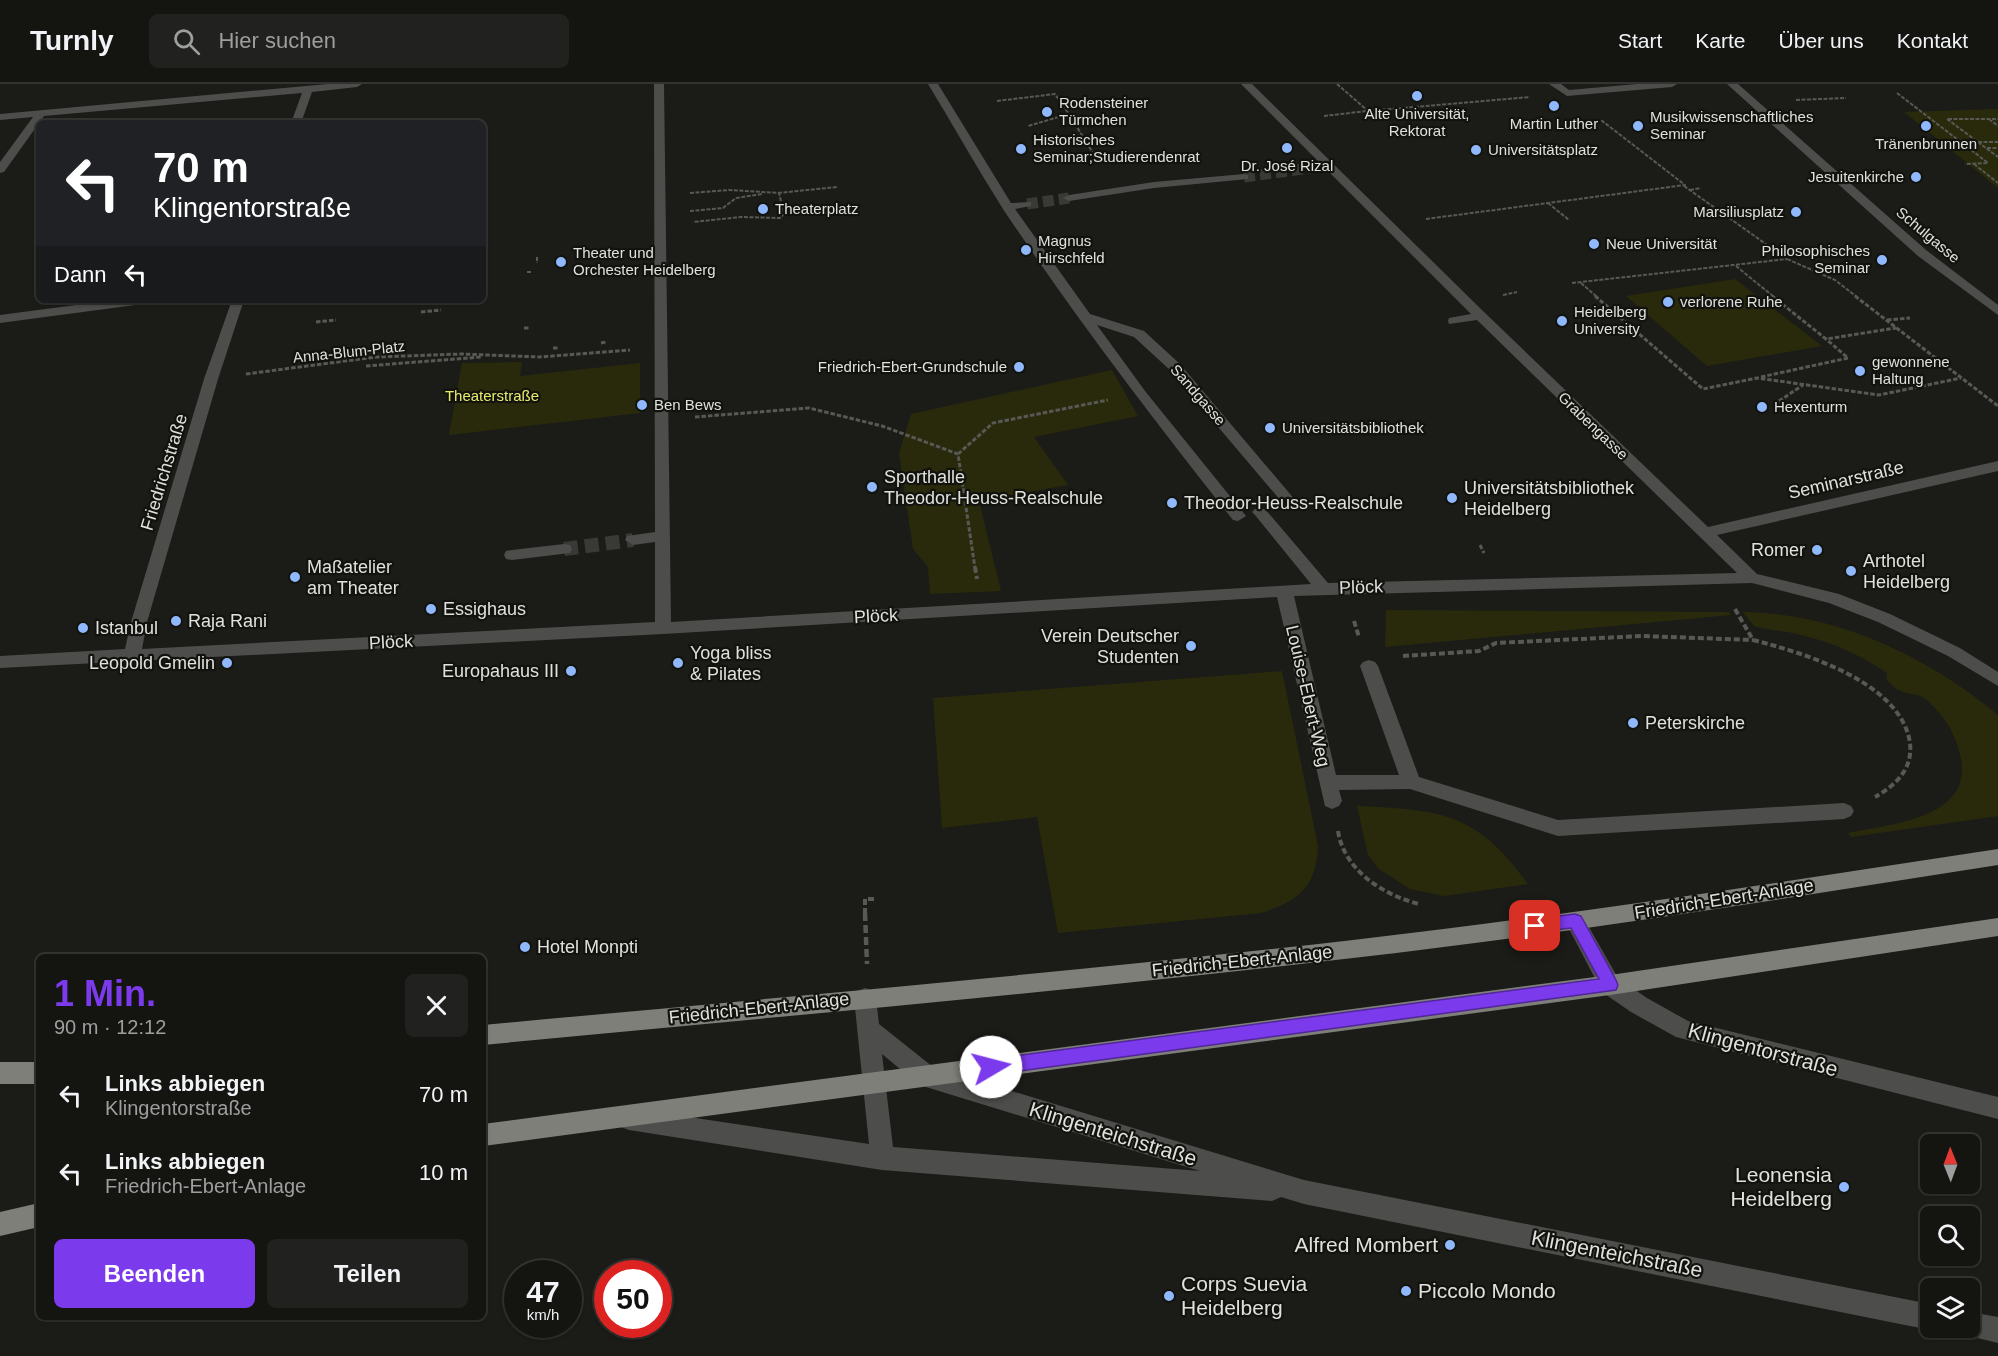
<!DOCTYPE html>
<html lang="de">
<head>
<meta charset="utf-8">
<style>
  body { margin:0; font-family:Arial,sans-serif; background:#21221f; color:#f1f3f6; height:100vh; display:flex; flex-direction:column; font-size:22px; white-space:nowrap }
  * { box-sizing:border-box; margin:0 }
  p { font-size:20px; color:#9d9f9f }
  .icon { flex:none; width:33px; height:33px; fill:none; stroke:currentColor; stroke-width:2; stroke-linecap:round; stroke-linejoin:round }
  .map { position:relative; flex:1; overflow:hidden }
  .sheet { position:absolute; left:36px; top:870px; width:450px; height:366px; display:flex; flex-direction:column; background:#141511; border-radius:9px; box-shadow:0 2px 4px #0004,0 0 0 2px #333431 }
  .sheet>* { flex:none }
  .banner { position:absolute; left:36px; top:36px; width:450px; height:183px; border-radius:9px; box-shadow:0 2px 4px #0004,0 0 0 2px #333431; background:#202124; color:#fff; overflow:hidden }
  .needle { width:39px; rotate:359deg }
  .tools { position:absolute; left:1920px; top:1050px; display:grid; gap:12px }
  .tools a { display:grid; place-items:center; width:60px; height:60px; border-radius:9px; background:#141511; box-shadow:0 2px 4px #0004,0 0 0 2px #333431; font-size:30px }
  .speed { position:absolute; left:504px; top:1176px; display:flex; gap:12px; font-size:30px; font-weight:700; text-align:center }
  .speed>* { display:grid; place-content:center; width:78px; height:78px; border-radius:50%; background:#141511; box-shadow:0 2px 4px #0004,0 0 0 2px #333431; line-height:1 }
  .speed small { font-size:15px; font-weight:400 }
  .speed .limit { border:9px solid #d22; background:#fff; color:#111 }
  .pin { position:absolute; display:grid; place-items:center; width:51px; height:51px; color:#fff; margin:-26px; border-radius:12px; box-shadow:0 3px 9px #0006 }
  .me { position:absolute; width:66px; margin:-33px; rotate:82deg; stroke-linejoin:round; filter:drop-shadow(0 0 4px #0008) }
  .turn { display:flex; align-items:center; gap:21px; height:126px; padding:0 18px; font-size:27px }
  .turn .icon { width:78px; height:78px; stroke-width:2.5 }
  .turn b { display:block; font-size:42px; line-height:51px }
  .then { display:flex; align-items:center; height:57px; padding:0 18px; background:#0003; gap:12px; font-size:22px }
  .round { display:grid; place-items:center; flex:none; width:63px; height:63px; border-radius:9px; background:#21221f }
  .summary { display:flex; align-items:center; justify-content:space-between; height:102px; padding:0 18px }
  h1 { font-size:36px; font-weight:600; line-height:45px; color:#7c3aed }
  .cta { display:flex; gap:12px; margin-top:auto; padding:12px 18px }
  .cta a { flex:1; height:69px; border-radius:9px; background:#7c3aed; color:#fff; font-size:24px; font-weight:600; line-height:69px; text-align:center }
  .cta a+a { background:#21221f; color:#f1f3f6 }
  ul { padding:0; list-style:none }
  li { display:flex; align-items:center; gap:18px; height:78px; padding:0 18px }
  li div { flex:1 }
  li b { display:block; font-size:22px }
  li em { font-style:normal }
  header { display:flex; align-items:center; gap:36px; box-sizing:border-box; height:84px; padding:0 30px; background:#141511; border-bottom:2px solid #333431 }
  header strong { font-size:28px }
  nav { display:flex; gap:33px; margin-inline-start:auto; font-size:21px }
  .search { width:420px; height:54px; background:#21221f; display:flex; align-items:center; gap:15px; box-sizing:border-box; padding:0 21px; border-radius:9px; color:#9d9f9f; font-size:22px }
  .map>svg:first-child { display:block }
  .green { fill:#292a0b }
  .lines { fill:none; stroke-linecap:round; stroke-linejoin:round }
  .minor-tunnel-far1 { stroke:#393935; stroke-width:11; stroke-dasharray:11 5; stroke-linecap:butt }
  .minor-tunnel { stroke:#393935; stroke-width:14; stroke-dasharray:14 7; stroke-linecap:butt }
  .path-far3 { stroke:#585954; stroke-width:2; stroke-dasharray:4 1.5; stroke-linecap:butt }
  .path-far2 { stroke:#585954; stroke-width:3; stroke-dasharray:4.5 2; stroke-linecap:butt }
  .path-far1 { stroke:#585954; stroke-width:4; stroke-dasharray:6 3; stroke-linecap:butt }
  .path { stroke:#585954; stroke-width:4.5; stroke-dasharray:8 4; stroke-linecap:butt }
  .minor { fill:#4d4d4b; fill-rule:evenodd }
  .major { fill:#7f7f7a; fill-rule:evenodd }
  .route { fill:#7c3aed; stroke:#51269a; stroke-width:1.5 }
  .poi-dot { fill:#8fb8fd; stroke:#12130e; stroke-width:2 }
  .labels { text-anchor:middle; stroke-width:4.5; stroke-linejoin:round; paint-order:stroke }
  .far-poi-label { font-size:15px; fill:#e0e0dd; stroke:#12130e; text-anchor:start }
  .far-street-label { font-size:15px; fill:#e0e0dd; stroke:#12130e }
  .far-park-label { font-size:15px; fill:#e9eb6a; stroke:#12130e }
  .street-label { font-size:18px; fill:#e0e0dd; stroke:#12130e }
  .poi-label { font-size:18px; fill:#e0e0dd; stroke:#12130e; text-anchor:start }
  .near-street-label { font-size:21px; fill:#e0e0dd; stroke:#12130e }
  .near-poi-label { font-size:21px; fill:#e0e0dd; stroke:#12130e; text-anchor:end }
</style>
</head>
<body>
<header>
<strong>Turnly</strong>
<div class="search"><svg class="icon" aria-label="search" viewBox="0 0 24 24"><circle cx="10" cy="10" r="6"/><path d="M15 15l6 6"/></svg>Hier suchen</div>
<nav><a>Start</a><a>Karte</a><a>Über uns</a><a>Kontakt</a></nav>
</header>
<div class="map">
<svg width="1998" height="1272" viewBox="0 0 1998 1272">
  <rect width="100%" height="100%" fill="#1b1c17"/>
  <!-- green -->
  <path class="green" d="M 1998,25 L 1998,104 L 1904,28 Z
    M 1735,195 L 1822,262 L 1707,282 L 1626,212 Z
    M 522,278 L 520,292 L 640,279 L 640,329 L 449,351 L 462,279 Z
    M 1112,286 L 1138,332 L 1034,353 L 1068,401 L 979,417 L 1001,507 L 930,510 L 928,483 L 913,465 L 899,369 L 911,330 Z
    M 1386,526 L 1729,528 L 1731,531 L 1385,563 Z
    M 1743,528 C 1836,529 1927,572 1998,631 L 1998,732 L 1851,753 L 1848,749 C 1889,740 1972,735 1961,675 C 1956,650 1946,634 1928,617 C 1916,605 1901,616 1886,594 L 1887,589 C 1862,572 1834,559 1805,552 C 1788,547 1771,547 1754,542 Z
    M 1282,587 L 1318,762 C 1316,803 1299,817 1261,829 L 1058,849 L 1037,733 L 942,744 L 933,614 Z
    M 1357,722 C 1442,726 1476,728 1528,800 L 1444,812 L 1410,805 L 1379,785 L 1368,771 Z"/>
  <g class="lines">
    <!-- minor-tunnel-far1 -->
    <path class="minor-tunnel-far1" d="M 1244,93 L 1310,84
      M 1027,120 L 1069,114"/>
    <!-- minor-tunnel -->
    <path class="minor-tunnel" d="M 564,465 L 633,456"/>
    <!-- path-far3 -->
    <path class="path-far3" d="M 1337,0 L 1368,27 L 1530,13
      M 1897,9 L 1988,79 L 1965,80
      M 1796,16 L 1846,14
      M 997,17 L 1055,10 L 1069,30 L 1028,42
      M 1069,30 L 1099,79
      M 1324,32 L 1367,27
      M 1947,35 L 1998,73
      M 1948,35 L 1998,35
      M 1989,35 L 1998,42
      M 1978,58 L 1998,58
      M 1987,64 L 1998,64
      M 1974,80 L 1998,99
      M 1684,102 L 1787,175 L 1835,196 L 1857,213
      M 1690,106 L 1701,104
      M 690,109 L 729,106 L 779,109 L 784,130 L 780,134 L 741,133 L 693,138
      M 778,109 L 837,103
      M 1548,119 L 1569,136
      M 690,127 L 723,124 L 736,114 L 762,110
      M 1426,135 L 1685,101 L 1601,36
      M 537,173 L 537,179
      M 1736,182 L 1774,213
      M 527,188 L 531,188
      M 1572,199 L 1787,175
      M 1581,199 L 1597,213
      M 1503,211 L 1517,208"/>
    <!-- path-far2 -->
    <path class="path-far2" d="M 1595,212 L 1703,305 L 1757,294 L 1879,311 L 1961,294
      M 1772,212 L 1826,255 L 1896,244
      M 1855,212 L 1998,322
      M 421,228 L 441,226
      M 1887,236 L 1910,234
      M 316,238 L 336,236
      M 524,244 L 530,244
      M 601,259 L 606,258
      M 553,264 L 558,264
      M 366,282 L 481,273
      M 246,290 L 376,273 L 461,270 L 539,273 L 630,266
      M 1761,293 L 1848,274 L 1826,255
      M 1779,317 L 1803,301
      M 695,333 L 809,324 L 882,342 L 958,370 L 975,484
      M 958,370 L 993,339 L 1108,316
      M 1480,461 L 1484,469"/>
    <!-- path-far1 -->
    <path class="path-far1" d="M 975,483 L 977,495
      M 1735,525 L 1753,556 C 1804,569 1901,598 1910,659 C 1913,685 1896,701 1875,713
      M 1354,537 L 1359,553
      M 1403,572 L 1479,567 L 1496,559 L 1642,552 L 1753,556
      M 1338,747 C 1344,786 1383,811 1419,820
      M 865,830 L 865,815 L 875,815"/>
    <!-- path -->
    <path class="path" d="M 865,829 L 867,880"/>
    <!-- minor -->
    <path class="minor" d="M 328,0 L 362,0 L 357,3 L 312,8 L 301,39 L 291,39 L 302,9 L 44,32 L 4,88 L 0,89 L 0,78 L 33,33 L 0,36 L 0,30 Z
      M 654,0 L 664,0 L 671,538 L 1311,500 L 1255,431 L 1252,428 L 1255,425 L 1265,425 L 1328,499 L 1737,489 L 1477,236 L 1449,240 L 1448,237 L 1449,234 L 1471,230 L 1241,0 L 1252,0 L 1485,229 L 1708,443 L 1998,377 L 1998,387 L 1717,451 L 1757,490 L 1839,510 L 1890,530 L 1960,564 L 1998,588 L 1998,602 L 1948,572 L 1878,538 L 1829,519 L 1752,499 L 1294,512 L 1336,691 L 1399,691 L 1360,582 L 1363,578 L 1369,576 L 1375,578 L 1378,582 L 1419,693 L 1558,736 L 1844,719 L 1851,722 L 1854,727 L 1851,732 L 1844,735 L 1558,752 L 1410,705 L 1339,706 L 1342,717 L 1339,722 L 1332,725 L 1325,722 L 1277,513 L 663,550 L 0,584 L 0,572 L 125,565 L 131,538 L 204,295 L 232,216 L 244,216 L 218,295 L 147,538 L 142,565 L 655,538 L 655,458 L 633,461 L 625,456 L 627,452 L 655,448 Z
      M 928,0 L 938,0 L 1011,119 L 1031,118 L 1031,122 L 1015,125 L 1090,230 L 1144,247 L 1180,280 L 1296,417 L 1299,420 L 1296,423 L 1286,423 L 1170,286 L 1134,253 L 1097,241 L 1145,307 L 1246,432 L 1238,437 L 1233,436 C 1152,334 1075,233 1003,125 C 977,84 953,41 928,0 Z
      M 1549,0 L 1561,0 L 1569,6 L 1637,0 L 1677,0 L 1672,3 L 1567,12 Z
      M 1727,0 L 1738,0 L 1926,166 L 1998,221 L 1998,231 L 1918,172 Z
      M 1244,90 L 1248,91 L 1248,95 L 1154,104 L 1069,117 L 1063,114 L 1069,111 L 1154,98 Z
      M 114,216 L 149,216 L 143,220 L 0,239 L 0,231 Z
      M 564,460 L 570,461 L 572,465 L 570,469 L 512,476 L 506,475 L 504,471 L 506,467 L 512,466 Z
      M 1575,828 L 1582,831 L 1618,894 L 1647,914 L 1688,937 L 1998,1013 L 1998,1035 L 1676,953 L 1631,928 L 1602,908 L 1565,837 L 1568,831 Z
      M 865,904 L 873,907 L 876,914 L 879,940 L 933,983 L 1304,1096 L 1930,1220 L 1930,1244 L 1936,1244 L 1930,1246 L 1304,1120 L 1281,1113 L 1272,1117 L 882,1086 L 629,1046 L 621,1043 L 617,1035 L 621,1027 L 629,1024 L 869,1060 L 854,914 L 857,907 ZM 882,970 L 918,1000 L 926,1003 L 1200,1087 L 893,1063 Z
      M 1970,1228 L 1998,1233 L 1998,1259 L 1961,1250 L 1958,1244 L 1970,1244 Z"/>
    <!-- major -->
    <path class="major" d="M 1998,765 L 1998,781 C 1783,815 1569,849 1353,874 C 1063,908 773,933 483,961 L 483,941 C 773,914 1063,889 1353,856 C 1569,831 1783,798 1998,765 Z
      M 1998,834 L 1998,852 L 1610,911 L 483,1062 L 483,1040 L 1610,891 Z
      M 0,978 L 39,978 L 39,1000 L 0,1000 Z
      M 39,1119 L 39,1143 L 0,1152 L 0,1128 Z"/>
  </g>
  <!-- route -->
  <path class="route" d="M 1575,830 L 1581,832 L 1616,896 L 1618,901 L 1616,906 L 991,991 L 985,988 L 983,983 L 985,977 L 991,975 L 1599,895 L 1571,844 L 1535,848 L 1529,846 L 1527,842 L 1529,837 L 1535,835 Z"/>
  <!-- markers -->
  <g class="poi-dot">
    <circle cx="1417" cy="12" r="6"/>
    <circle cx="1554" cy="22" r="6"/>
    <circle cx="1047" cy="28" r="6"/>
    <circle cx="1638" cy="42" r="6"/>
    <circle cx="1926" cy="42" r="6"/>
    <circle cx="1287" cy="64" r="6"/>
    <circle cx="1021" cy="65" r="6"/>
    <circle cx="1476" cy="66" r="6"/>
    <circle cx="1916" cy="93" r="6"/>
    <circle cx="763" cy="125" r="6"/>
    <circle cx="1796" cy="128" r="6"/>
    <circle cx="1594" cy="160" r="6"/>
    <circle cx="1026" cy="166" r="6"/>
    <circle cx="1882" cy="176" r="6"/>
    <circle cx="561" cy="178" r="6"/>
    <circle cx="1668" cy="218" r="6"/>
    <circle cx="1562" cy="237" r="6"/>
    <circle cx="1019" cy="283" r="6"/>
    <circle cx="1860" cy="287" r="6"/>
    <circle cx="642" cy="321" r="6"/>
    <circle cx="1762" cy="323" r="6"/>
    <circle cx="1270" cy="344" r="6"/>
    <circle cx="872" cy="403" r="6"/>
    <circle cx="1452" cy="414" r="6"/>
    <circle cx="1172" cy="419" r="6"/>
    <circle cx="1817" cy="466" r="6"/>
    <circle cx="1851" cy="487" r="6"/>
    <circle cx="295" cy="493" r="6"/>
    <circle cx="431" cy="525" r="6"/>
    <circle cx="176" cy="537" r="6"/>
    <circle cx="83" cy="544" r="6"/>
    <circle cx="1191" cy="562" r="6"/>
    <circle cx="227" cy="579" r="6"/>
    <circle cx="678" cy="579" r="6"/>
    <circle cx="571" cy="587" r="6"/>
    <circle cx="1633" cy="639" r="6"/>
    <circle cx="525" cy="863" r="6"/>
    <circle cx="1844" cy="1103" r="6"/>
    <circle cx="1450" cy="1161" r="6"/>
    <circle cx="1406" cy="1207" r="6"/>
    <circle cx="1169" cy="1212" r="6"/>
  </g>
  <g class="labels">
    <!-- far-poi labels -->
    <g class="far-poi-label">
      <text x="1059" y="24">Rodensteiner<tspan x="1059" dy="17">Türmchen</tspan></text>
      <text x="1417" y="35" text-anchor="middle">Alte Universität,<tspan x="1417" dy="17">Rektorat</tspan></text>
      <text x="1650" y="38">Musikwissenschaftliches<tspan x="1650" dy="17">Seminar</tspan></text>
      <text x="1554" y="45" text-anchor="middle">Martin Luther</text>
      <text x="1033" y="61">Historisches<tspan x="1033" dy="17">Seminar;Studierendenrat</tspan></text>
      <text x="1926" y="65" text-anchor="middle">Tränenbrunnen</text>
      <text x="1488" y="71">Universitätsplatz</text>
      <text x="1287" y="87" text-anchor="middle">Dr. José Rizal</text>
      <text x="1904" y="98" text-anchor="end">Jesuitenkirche</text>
      <text x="775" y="130">Theaterplatz</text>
      <text x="1784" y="133" text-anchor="end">Marsiliusplatz</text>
      <text x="1038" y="162">Magnus<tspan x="1038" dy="17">Hirschfeld</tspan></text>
      <text x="1606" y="165">Neue Universität</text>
      <text x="1870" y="172" text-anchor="end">Philosophisches<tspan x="1870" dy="17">Seminar</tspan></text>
      <text x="573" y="174">Theater und<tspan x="573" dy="17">Orchester Heidelberg</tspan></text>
      <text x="1680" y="223">verlorene Ruhe</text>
      <text x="1574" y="233">Heidelberg<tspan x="1574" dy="17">University</tspan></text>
      <text x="1872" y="283">gewonnene<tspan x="1872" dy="17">Haltung</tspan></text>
      <text x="1007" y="288" text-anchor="end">Friedrich-Ebert-Grundschule</text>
      <text x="654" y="326">Ben Bews</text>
      <text x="1774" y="328">Hexenturm</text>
      <text x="1282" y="349">Universitätsbibliothek</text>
    </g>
    <!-- far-street labels -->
    <g class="far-street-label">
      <text transform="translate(1928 151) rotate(40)" y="5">Schulgasse</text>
      <text transform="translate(349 268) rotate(-6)" y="5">Anna-Blum-Platz</text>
      <text transform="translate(1198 311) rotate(49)" y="5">Sandgasse</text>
      <text transform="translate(1593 342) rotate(44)" y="5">Grabengasse</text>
    </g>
    <!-- far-park labels -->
    <g class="far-park-label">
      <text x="492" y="317">Theaterstraße</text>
    </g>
    <!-- street labels -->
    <g class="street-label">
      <text transform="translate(164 388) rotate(-73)" y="6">Friedrichstraße</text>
      <text transform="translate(1846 396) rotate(-13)" y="6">Seminarstraße</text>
      <text transform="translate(1361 503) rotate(-2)" y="6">Plöck</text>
      <text transform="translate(876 532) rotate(-3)" y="6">Plöck</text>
      <text transform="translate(391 558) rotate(-3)" y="6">Plöck</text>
      <text transform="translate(1308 612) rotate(77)" y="6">Louise-Ebert-Weg</text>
      <text transform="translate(1724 815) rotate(-9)" y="6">Friedrich-Ebert-Anlage</text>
      <text transform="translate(1242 877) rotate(-6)" y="6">Friedrich-Ebert-Anlage</text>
      <text transform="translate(759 924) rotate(-6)" y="6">Friedrich-Ebert-Anlage</text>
    </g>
    <!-- poi labels -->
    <g class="poi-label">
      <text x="884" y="399">Sporthalle<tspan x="884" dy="21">Theodor-Heuss-Realschule</tspan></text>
      <text x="1464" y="410">Universitätsbibliothek<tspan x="1464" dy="21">Heidelberg</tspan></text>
      <text x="1184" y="425">Theodor-Heuss-Realschule</text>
      <text x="1805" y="472" text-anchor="end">Romer</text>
      <text x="1863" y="483">Arthotel<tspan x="1863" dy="21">Heidelberg</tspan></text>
      <text x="307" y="489">Maßatelier<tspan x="307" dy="21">am Theater</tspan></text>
      <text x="443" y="531">Essighaus</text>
      <text x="188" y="543">Raja Rani</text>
      <text x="95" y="550">Istanbul</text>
      <text x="1179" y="558" text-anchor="end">Verein Deutscher<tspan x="1179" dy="21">Studenten</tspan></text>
      <text x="690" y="575">Yoga bliss<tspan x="690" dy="21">&amp; Pilates</tspan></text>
      <text x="215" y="585" text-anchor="end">Leopold Gmelin</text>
      <text x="559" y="593" text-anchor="end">Europahaus III</text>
      <text x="1645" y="645">Peterskirche</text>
      <text x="537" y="869">Hotel Monpti</text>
    </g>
    <!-- near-street labels -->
    <g class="near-street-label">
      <text transform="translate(1763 966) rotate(15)" y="7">Klingentorstraße</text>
      <text transform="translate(1113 1050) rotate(17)" y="7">Klingenteichstraße</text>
      <text transform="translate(1617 1170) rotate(11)" y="7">Klingenteichstraße</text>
    </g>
    <!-- near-poi labels -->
    <g class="near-poi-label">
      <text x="1832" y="1098">Leonensia<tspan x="1832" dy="24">Heidelberg</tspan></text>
      <text x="1438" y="1168">Alfred Mombert</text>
      <text x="1181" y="1207" text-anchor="start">Corps Suevia<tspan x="1181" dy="24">Heidelberg</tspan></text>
      <text x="1418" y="1214" text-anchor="start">Piccolo Mondo</text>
    </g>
  </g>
</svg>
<div class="tools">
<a><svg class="needle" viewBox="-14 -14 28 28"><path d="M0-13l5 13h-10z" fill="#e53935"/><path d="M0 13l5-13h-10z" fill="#9d9f9f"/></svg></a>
<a><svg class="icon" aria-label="search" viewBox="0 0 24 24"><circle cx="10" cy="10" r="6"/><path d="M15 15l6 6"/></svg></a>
<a><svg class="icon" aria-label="layers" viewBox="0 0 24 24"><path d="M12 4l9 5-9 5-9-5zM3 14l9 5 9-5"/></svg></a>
</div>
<div class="speed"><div>47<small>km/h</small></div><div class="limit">50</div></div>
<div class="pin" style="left:1535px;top:842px;background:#d93025"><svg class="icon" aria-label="arrive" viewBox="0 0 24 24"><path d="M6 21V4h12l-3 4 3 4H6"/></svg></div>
<svg class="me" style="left:991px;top:983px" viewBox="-20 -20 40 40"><circle r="19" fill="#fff"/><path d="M0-13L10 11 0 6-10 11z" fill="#7c3aed"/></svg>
<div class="banner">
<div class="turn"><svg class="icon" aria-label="left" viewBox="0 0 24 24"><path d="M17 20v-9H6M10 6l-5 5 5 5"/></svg><div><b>70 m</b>Klingentorstraße</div></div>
<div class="then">Dann<svg class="icon" aria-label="left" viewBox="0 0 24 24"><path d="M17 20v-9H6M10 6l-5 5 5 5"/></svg></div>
</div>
<section class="sheet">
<div class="summary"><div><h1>1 Min.</h1><p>90 m · 12:12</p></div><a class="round"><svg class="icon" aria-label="close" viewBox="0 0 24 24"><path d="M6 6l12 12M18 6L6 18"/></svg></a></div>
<ul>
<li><svg class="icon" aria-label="left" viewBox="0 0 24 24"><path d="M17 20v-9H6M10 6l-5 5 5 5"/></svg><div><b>Links abbiegen</b><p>Klingentorstraße</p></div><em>70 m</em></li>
<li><svg class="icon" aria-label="left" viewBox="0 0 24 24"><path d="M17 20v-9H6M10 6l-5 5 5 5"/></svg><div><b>Links abbiegen</b><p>Friedrich-Ebert-Anlage</p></div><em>10 m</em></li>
</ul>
<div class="cta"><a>Beenden</a><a>Teilen</a></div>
</section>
</div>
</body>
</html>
